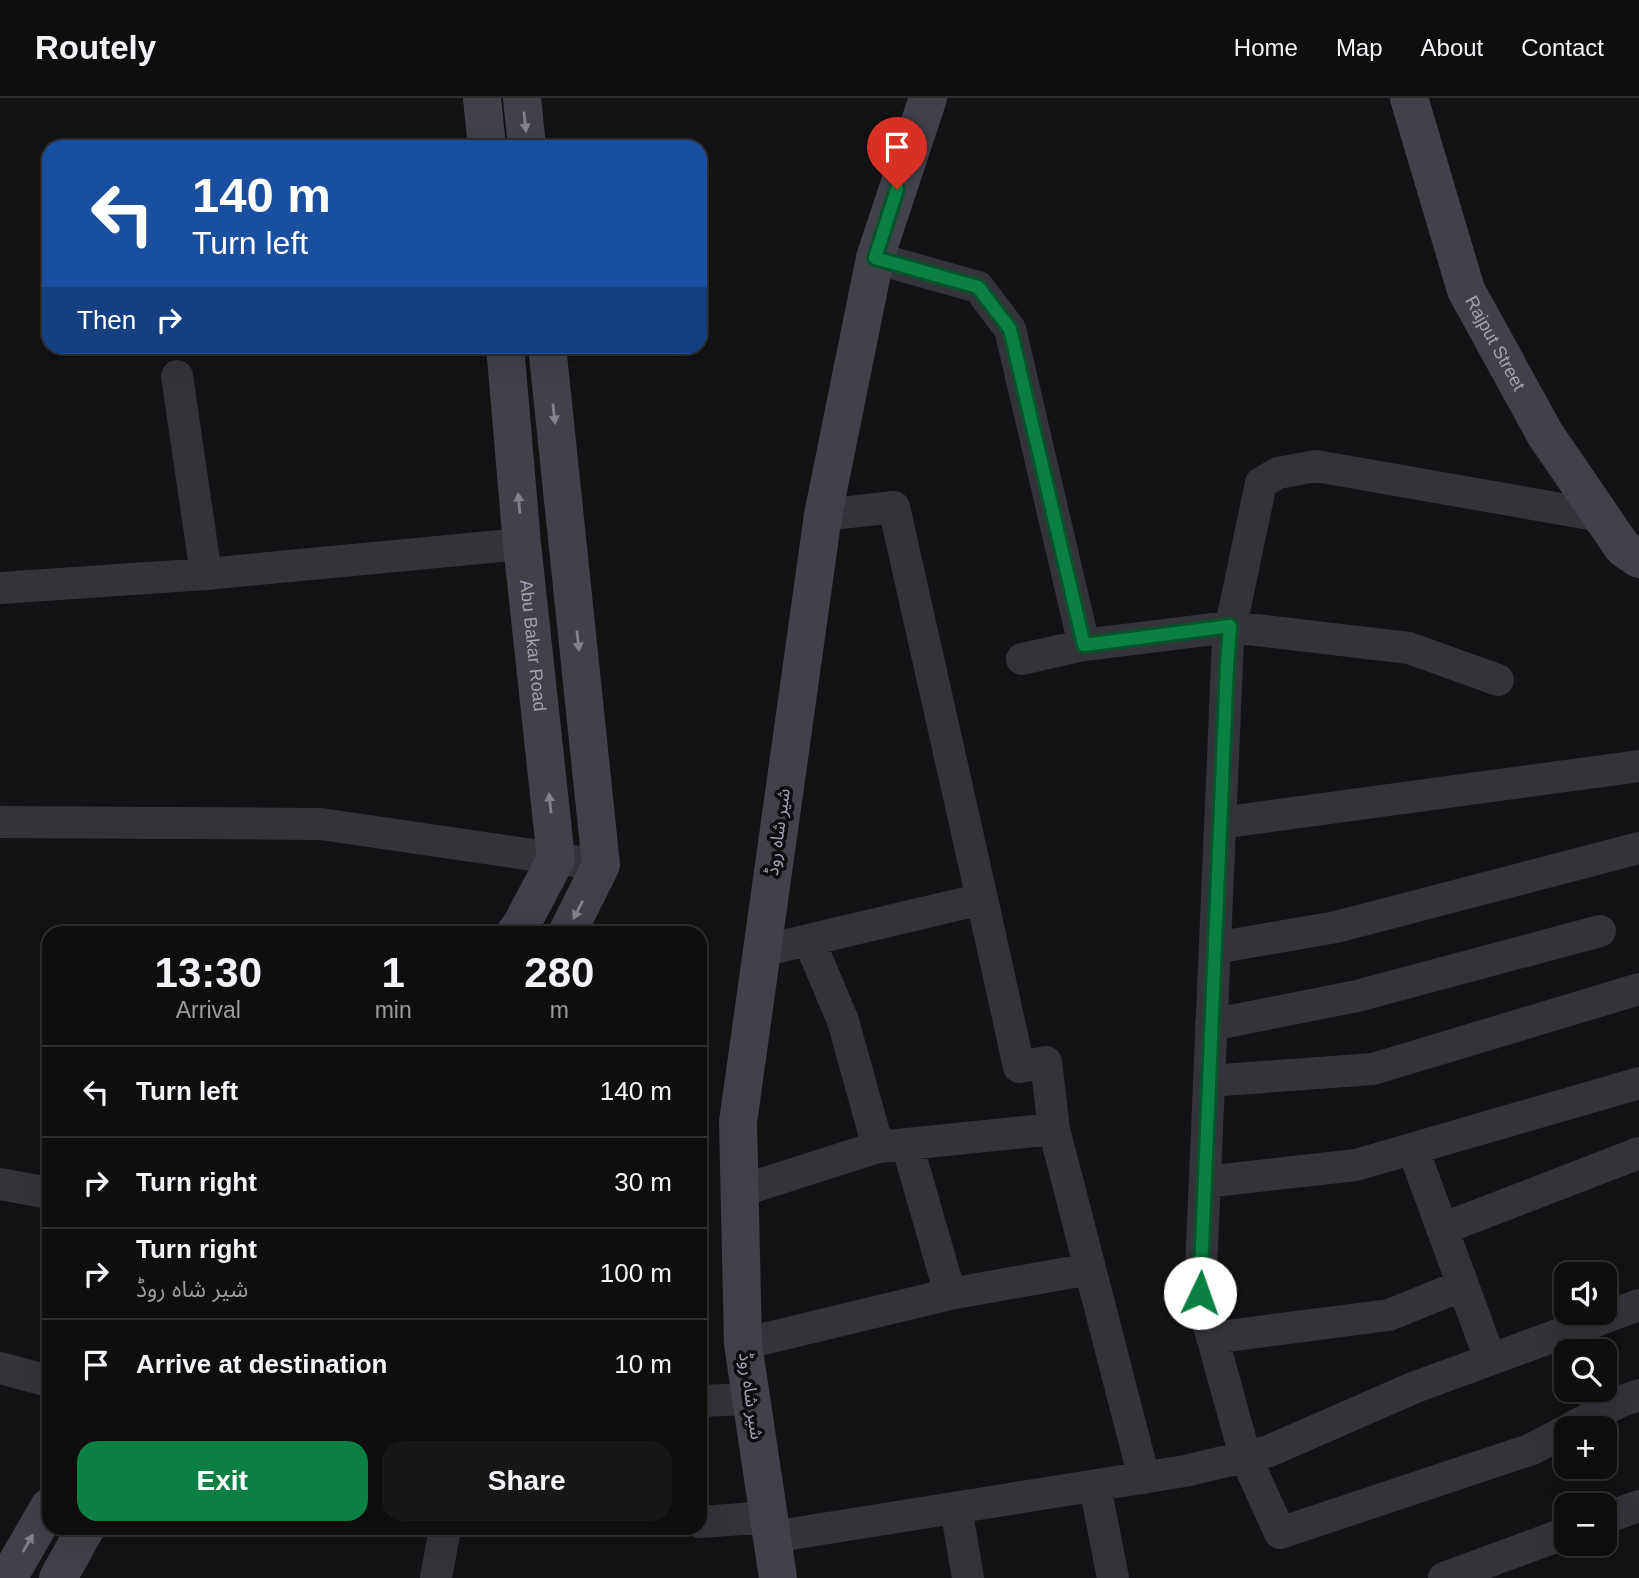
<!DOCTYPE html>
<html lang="en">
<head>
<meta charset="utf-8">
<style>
  body { margin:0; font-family:Helvetica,"Noto Sans Arabic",sans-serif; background:#171718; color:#f1f3f6; height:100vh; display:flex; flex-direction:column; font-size:26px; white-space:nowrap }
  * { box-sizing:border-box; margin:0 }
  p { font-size:23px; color:#9b9c9e }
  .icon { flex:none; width:38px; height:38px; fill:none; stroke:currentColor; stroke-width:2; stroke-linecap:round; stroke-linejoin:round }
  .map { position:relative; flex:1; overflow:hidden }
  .panel { position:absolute; left:42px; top:828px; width:665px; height:609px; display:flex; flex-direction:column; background:#0e0e0f; border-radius:21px; box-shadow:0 7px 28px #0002,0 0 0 2px #2e2e2f }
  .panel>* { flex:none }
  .top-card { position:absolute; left:42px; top:42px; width:665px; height:214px; border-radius:21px; box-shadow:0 7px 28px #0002,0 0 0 2px #2e2e2f; background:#1a4fa0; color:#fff; overflow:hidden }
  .tools { position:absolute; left:1554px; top:1164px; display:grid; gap:14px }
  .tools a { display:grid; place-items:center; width:63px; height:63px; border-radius:14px; background:#0e0e0f; box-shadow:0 7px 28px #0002,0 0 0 2px #2e2e2f; font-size:35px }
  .pin { position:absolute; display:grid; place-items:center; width:60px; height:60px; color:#fff; margin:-72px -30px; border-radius:50% 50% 50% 0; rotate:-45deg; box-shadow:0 0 7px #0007 }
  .pin .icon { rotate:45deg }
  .me { position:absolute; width:77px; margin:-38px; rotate:3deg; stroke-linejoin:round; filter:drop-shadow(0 0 5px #0008) }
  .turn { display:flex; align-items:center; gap:24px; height:147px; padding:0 35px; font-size:32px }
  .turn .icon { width:91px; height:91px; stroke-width:2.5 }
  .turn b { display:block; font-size:49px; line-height:60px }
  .then { display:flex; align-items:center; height:66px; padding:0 35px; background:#0003; gap:14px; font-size:26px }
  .eta { display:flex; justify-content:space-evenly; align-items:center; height:119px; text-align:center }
  .eta b { font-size:42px; font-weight:700; line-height:49px }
  .cta { display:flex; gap:14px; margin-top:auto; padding:14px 35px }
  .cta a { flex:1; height:80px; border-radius:21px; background:#0b8043; color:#fff; font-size:28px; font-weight:700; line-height:80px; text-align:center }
  .cta a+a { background:#171718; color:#f1f3f6 }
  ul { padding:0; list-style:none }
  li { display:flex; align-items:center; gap:21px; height:91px; padding:0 35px; border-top:2px solid #2e2e2f }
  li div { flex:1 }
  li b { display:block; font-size:26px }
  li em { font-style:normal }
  header { display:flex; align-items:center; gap:42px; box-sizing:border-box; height:98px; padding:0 35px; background:#0e0e0f; border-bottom:2px solid #2e2e2f }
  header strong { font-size:33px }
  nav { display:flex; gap:38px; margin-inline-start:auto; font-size:24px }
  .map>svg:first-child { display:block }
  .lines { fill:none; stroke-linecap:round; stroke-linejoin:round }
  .street { stroke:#343339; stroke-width:32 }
  .secondary { stroke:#414149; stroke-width:38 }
  .oneway { fill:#81818f }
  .route-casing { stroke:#07532c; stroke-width:18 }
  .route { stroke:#0b8043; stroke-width:12 }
  .labels { text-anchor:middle; stroke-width:7; stroke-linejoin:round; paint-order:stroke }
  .street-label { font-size:18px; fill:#a3a3b5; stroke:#0e0d0f }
</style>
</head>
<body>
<header>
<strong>Routely</strong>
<nav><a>Home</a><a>Map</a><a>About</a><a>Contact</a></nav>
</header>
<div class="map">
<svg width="1639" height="1480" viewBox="0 0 1639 1480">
  <rect width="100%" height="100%" fill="#131214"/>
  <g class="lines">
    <!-- street -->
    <path class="street" d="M 875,160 L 978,189 L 1010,231 L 1084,547
      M 177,278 L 206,476
      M 0,490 L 206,476 L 522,446
      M 1022,561 L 1084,547 L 1230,529 L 1409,550 L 1498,582
      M 0,724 L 321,726 L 601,767
      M 1220,725 L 1639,668
      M 1215,850 L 1336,829 L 1639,750
      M 762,853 L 982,801 L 894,409 L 823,417
      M 1211,927 L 1357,898 L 1600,833
      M 1209,983 L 1373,971 L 1639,891
      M 1054,1031 L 1144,1380
      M 907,1046 L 950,1196 L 1090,1171
      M 878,1049 L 1054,1031 L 1046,964 L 1019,969 L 982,801
      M 1413,1051 L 1490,1261
      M 1205,1084 L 1356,1067 L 1639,985
      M 0,1086 L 49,1095
      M 740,1093 L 878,1049 L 843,923 L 809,842
      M 1442,1131 L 1639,1055
      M 1212,1240 L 1389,1217 L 1463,1187
      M 743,1246 L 950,1196
      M 0,1270 L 49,1283
      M 700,1303 L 751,1301
      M 1571,1330 L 1619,1304 L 1639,1297
      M 1566,1333 L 1532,1351 L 1280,1435 L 1245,1358 L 1200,1195 L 1228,542 L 1261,385 L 1278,375 L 1316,368 L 1601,418
      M 1095,1388 L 1113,1480
      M 956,1410 L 968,1480
      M 1605,1420 L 1639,1408
      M 700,1424 L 769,1419
      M 772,1439 L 1185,1373 L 1269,1353 L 1413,1290 L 1639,1207
      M 436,1480 L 445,1430
      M 1444,1480 L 1566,1435"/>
    <!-- secondary -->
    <g class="secondary">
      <path d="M 482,0 L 487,49"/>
      <path d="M 522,0 L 527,49"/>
      <path id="s1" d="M 1409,0 L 1466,192 L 1545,336 L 1623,450 L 1639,461"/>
      <path id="s2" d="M 505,248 L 522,446 L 556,761 L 520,829 L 515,835"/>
      <path d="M 547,248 L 601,767 L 567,835"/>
      <path d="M 8,1480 L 49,1409"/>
      <path d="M 58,1480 L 86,1430"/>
      <path d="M 778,1480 L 743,1246 L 738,1024 L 823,417 L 875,160 L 928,0"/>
    </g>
  </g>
  <!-- one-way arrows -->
  <defs><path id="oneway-solid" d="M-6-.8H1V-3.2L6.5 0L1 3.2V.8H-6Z" transform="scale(1.75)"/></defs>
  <g class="oneway">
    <use href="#oneway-solid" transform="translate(525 24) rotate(84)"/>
    <use href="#oneway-solid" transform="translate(554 316) rotate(84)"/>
    <use href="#oneway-solid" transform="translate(519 405) rotate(-95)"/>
    <use href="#oneway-solid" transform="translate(578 543) rotate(84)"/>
    <use href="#oneway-solid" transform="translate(550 705) rotate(-96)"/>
    <use href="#oneway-solid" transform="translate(578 812) rotate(117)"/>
    <use href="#oneway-solid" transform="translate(28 1445) rotate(-60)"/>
  </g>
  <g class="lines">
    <defs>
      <path id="route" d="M 897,91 L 875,160 L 978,189 L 1010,231 L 1084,547 L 1230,528 L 1227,568 L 1200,1195"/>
    </defs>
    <!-- route casing -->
    <use href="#route" class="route-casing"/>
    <!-- route -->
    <use href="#route" class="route"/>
  </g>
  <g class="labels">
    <!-- street labels -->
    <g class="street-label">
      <text dy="6" stroke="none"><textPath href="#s1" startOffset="261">Rajput Street</textPath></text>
      <text dy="6" stroke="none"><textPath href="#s2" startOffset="301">Abu Bakar Road</textPath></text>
      <text transform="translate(778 734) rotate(-82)" y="6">شیر شاہ روڈ</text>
      <text transform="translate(751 1298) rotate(82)" y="6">شیر شاہ روڈ</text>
    </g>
  </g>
</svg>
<div class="tools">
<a><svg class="icon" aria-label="sound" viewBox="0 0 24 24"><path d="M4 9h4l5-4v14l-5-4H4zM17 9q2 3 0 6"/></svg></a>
<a><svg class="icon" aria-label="search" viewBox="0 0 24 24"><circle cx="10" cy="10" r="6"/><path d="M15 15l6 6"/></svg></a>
<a>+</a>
<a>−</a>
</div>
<div class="pin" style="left:897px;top:91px;background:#d93025"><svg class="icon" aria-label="arrive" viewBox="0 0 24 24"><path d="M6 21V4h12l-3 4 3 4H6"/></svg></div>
<svg class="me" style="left:1200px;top:1195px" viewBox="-20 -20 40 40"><circle r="19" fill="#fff"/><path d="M0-13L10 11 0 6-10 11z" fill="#0b8043"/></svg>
<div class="top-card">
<div class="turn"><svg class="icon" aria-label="left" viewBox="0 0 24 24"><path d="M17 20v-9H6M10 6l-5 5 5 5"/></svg><div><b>140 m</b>Turn left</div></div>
<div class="then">Then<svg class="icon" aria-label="right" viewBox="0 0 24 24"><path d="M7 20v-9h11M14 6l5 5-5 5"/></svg></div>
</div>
<section class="panel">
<div class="eta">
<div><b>13:30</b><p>Arrival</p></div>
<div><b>1</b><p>min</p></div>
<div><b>280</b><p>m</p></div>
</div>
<ul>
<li><svg class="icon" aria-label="left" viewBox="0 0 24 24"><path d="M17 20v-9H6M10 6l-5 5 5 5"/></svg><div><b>Turn left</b></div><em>140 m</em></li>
<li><svg class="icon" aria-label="right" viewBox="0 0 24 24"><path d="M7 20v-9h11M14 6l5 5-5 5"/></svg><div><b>Turn right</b></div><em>30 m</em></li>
<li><svg class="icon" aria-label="right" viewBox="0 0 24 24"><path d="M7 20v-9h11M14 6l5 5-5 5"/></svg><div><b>Turn right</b><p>شیر شاہ روڈ</p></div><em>100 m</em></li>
<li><svg class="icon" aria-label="arrive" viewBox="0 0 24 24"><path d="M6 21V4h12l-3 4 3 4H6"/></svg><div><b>Arrive at destination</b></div><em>10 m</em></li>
</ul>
<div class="cta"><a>Exit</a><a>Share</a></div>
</section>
</div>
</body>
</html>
